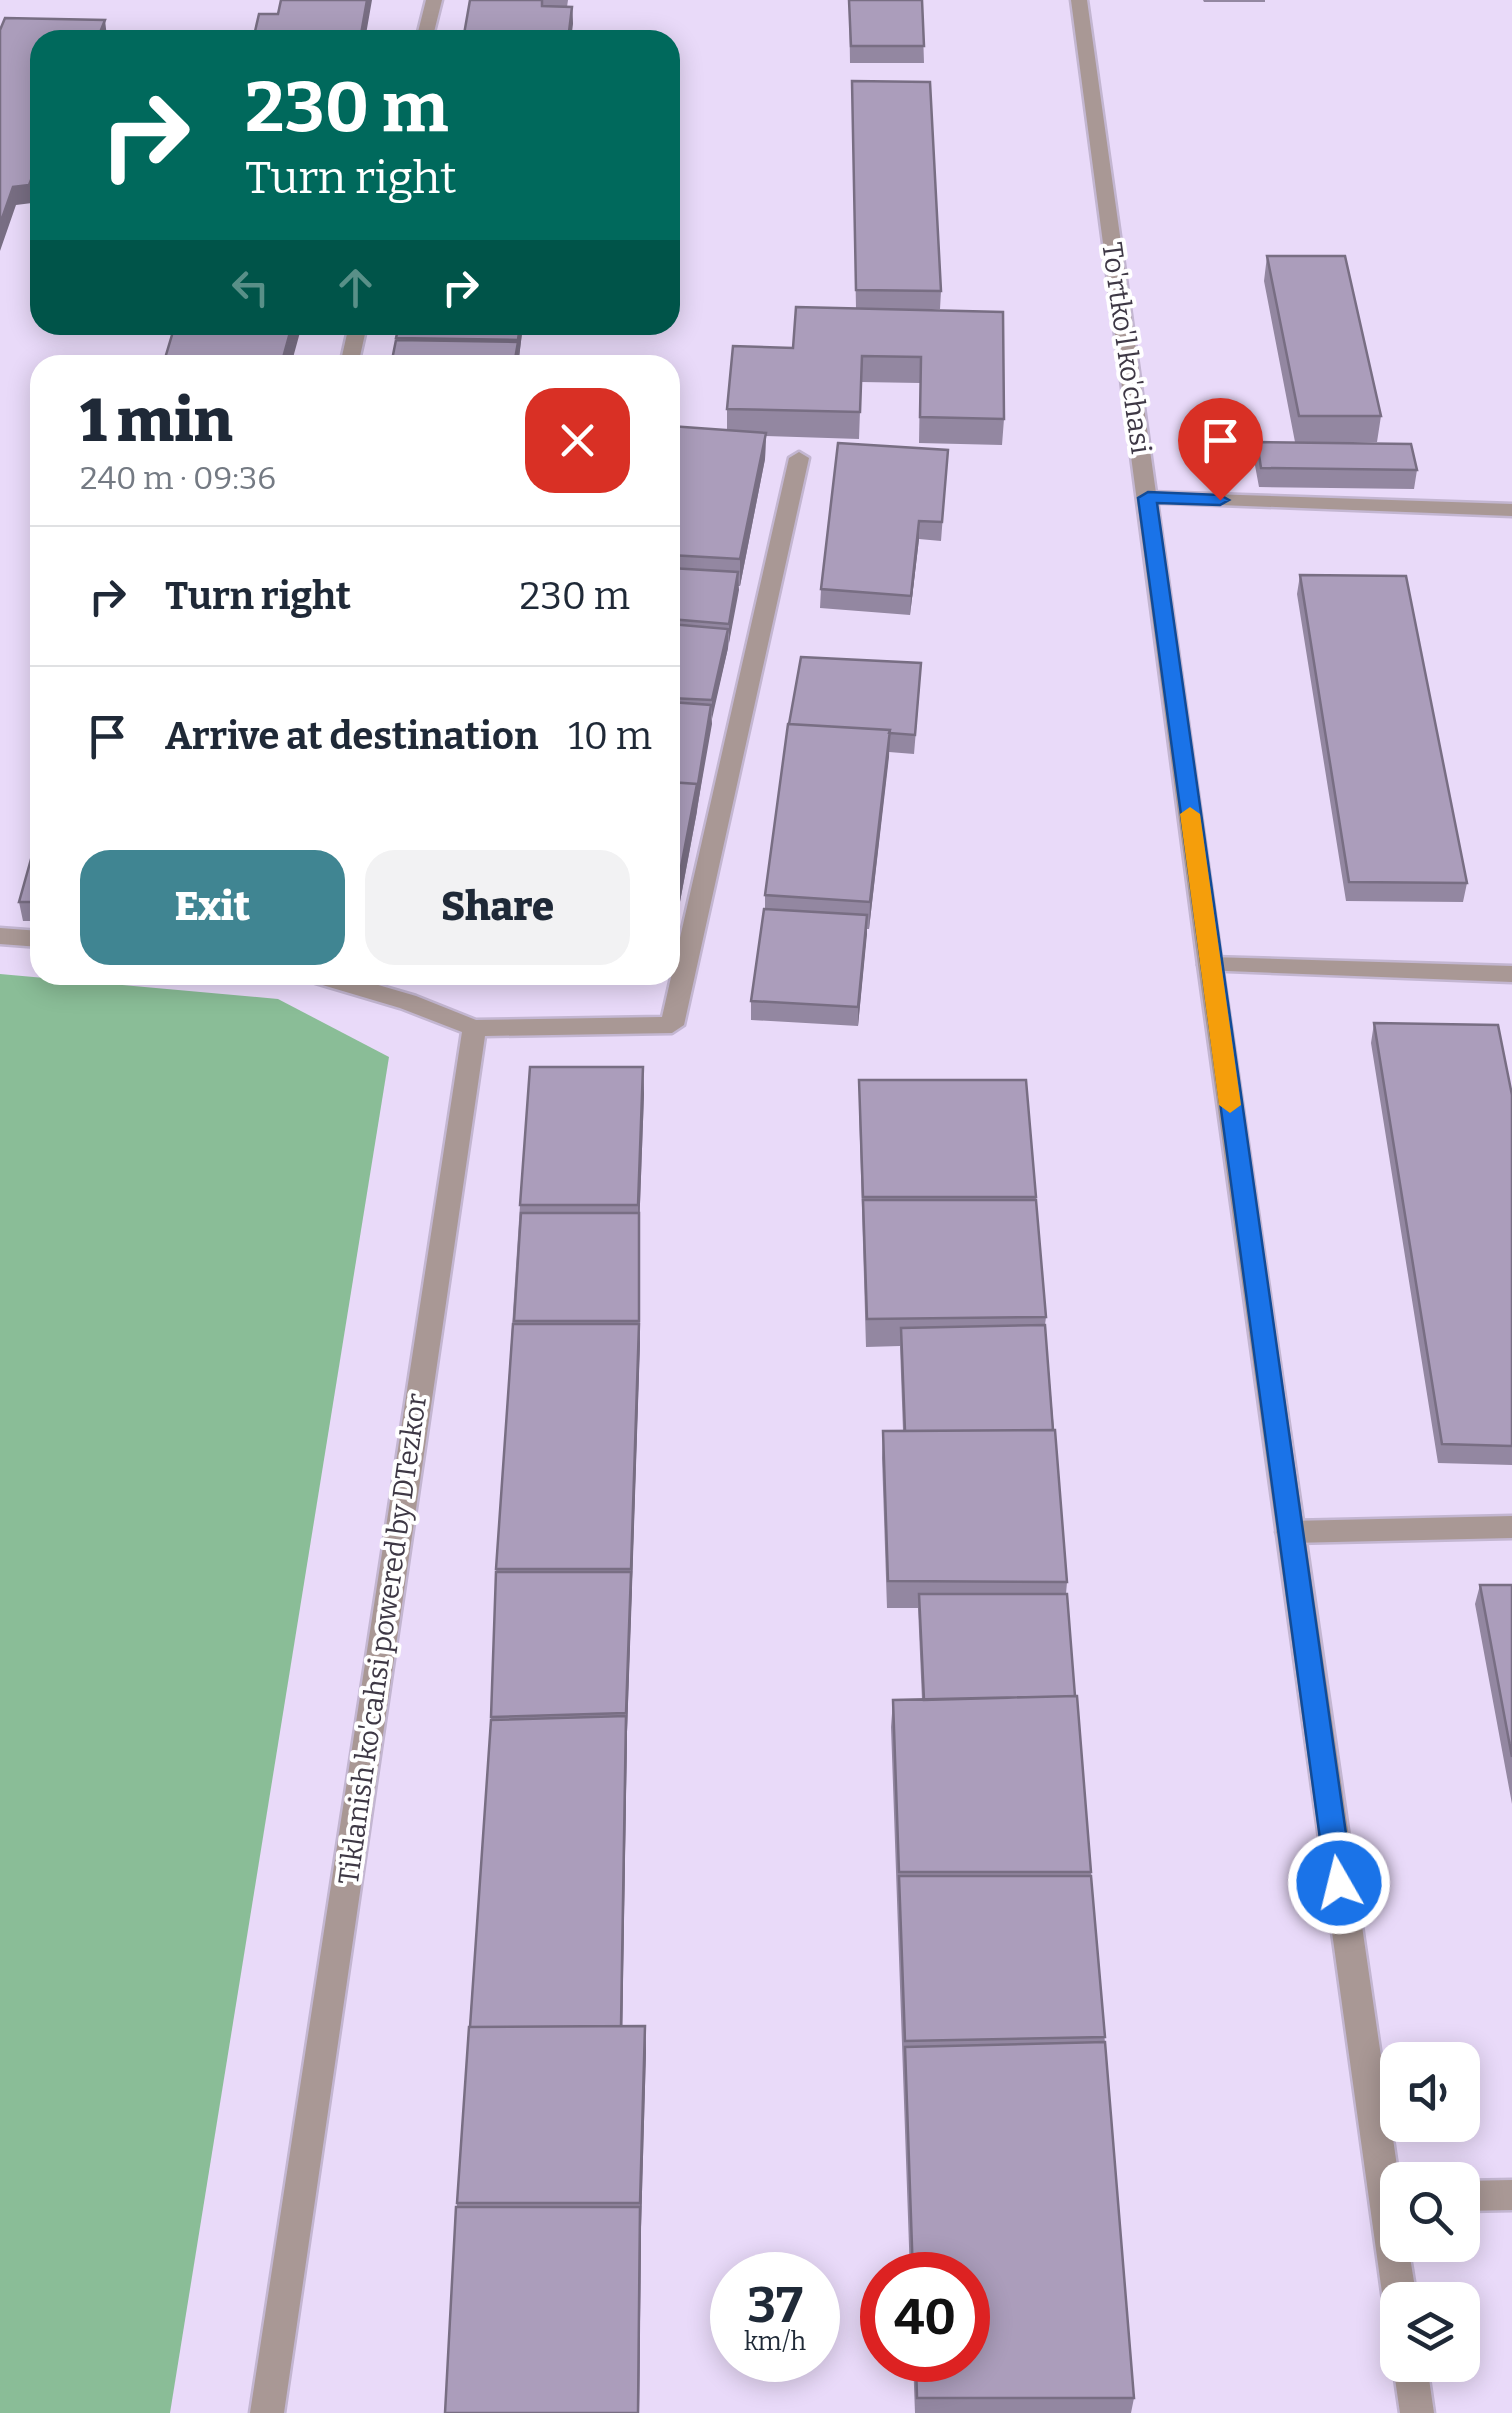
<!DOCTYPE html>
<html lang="en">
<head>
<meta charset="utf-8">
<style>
  body { margin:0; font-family:Bitter,serif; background:#f2f2f3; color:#1f2937; height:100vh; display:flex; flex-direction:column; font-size:38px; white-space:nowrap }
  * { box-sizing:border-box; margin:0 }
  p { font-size:32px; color:#747a83 }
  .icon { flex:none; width:55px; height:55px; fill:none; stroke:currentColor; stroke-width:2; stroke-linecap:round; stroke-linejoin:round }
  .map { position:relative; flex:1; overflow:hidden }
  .details { position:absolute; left:30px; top:355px; width:650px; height:630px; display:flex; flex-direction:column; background:#fff; border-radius:30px; box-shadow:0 5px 25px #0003 }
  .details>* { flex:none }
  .guide { position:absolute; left:30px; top:30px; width:650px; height:305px; border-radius:30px; box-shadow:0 5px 25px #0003; background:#00695c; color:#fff; overflow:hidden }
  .tools { position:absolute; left:1380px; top:2042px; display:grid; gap:20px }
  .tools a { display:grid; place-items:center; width:100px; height:100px; border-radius:20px; background:#fff; box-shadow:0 5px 25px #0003; font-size:50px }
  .speed { position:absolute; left:710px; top:2252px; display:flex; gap:20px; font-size:50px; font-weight:700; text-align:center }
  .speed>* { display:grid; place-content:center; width:130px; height:130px; border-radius:50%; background:#fff; box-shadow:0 5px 25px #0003; line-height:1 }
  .speed small { font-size:25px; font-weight:400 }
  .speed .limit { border:15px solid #d22; background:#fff; color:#111 }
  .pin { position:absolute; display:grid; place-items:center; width:85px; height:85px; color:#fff; margin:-102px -42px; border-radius:50% 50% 50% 0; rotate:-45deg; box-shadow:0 0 10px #0007 }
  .pin .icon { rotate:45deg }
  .me { position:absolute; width:110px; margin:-55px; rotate:352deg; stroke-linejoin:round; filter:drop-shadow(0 0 8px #0008) }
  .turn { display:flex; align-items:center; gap:35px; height:210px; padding:0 50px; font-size:45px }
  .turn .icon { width:130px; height:130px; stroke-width:2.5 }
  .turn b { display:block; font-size:70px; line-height:85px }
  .lanes { display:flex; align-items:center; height:95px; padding:0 50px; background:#0003; justify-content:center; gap:50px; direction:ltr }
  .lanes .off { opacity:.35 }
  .round { display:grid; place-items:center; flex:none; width:105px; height:105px; border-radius:30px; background:#f2f2f3 }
  .summary { display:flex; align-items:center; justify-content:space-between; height:170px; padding:0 50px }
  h1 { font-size:60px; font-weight:800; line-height:75px }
  .action { display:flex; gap:20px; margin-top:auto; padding:20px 50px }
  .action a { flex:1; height:115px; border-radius:30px; background:#408592; color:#fff; font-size:40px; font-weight:800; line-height:115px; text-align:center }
  .action a+a { background:#f2f2f3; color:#1f2937 }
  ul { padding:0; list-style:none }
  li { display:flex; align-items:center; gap:30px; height:140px; padding:0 50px; border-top:2px solid #e0e1e3 }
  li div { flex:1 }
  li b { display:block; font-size:38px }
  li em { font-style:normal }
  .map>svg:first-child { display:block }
  .green { fill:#8abd97 }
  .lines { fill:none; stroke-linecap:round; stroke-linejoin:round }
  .service-casing { stroke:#c3b6d1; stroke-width:5 }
  .minor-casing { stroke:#c3b6d1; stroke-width:5 }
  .tertiary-casing { stroke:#c3b6d1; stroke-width:5 }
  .service { fill:#a99895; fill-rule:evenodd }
  .minor { fill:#a99895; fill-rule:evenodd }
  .tertiary { fill:#a99895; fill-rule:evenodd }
  .wall { fill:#9387a1 }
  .shaded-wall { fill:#786e83 }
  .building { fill:#ab9dbb; stroke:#786e83; stroke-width:2.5 }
  .route { fill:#1a73e8; stroke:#114b97; stroke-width:2.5 }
  .slow { fill:#f59e0b }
  .labels { text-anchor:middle; stroke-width:8; stroke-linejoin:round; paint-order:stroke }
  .street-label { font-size:28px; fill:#3e3845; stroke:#fff }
</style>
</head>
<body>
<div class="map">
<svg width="1512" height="2413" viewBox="0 0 1512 2413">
  <rect width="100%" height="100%" fill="#e9daf9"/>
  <!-- green -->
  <path class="green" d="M 0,974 L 278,999 L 389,1057 L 170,2413 L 0,2413 Z"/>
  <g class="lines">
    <defs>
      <path id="service" d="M 1210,957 L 1512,966 L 1512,982 L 1202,970 L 1198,965 Z
        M 1512,1516 L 1512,1538 L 1290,1543 L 1280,1540 L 1276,1532 L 1280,1524 L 1290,1521 Z
        M 1512,2180 L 1512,2210 L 1462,2211 L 1462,2181 Z"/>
      <path id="minor" d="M 426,0 L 442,0 L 432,40 L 416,40 Z
        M 349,325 L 367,325 L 358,365 L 340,365 Z
        M 799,452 L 809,458 L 684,1025 L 672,1033 L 485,1036 L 284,2413 L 250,2413 L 462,1032 L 400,1008 L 309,981 L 305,975 L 344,975 L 416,996 L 476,1020 L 662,1017 L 789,458 Z
        M 1148,492 L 1512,504 L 1512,516 L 1141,502 L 1141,494 Z
        M 0,928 L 40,931 L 40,947 L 0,944 Z"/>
      <path id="tertiary" d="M 1071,0 L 1087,0 L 1222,965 L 1399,2180 L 1398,2245 L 1408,2245 L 1417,2300 L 1398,2300 L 1398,2315 L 1388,2311 L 1383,2300 L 1198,965 Z
        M 1398,2355 L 1398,2365 L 1427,2365 L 1434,2413 L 1400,2413 L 1393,2365 Z"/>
    </defs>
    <!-- service casing -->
    <use href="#service" class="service-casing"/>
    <!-- minor casing -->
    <use href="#minor" class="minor-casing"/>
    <!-- tertiary casing -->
    <use href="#tertiary" class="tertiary-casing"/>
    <!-- service -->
    <use href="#service" class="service"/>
    <!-- minor -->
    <use href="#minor" class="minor"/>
    <!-- tertiary -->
    <use href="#tertiary" class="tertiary"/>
  </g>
  <!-- wall -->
  <path class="wall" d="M 470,0 L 568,0 L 567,7 L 572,7 L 573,24 Z
    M 849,0 L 922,0 L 924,63 L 850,63 Z
    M 1203,0 L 1265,0 L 1265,2 L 1204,2 Z
    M 852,99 L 941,291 L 940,309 L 871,309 L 1004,419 L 1002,445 L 919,443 L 920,383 L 861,382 L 859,439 L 766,436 L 765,459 L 740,586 L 738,586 L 728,648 L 711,719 L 697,811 L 670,955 L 670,426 L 727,430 L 727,409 L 793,348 L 856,308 Z
    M 1267,256 L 1381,416 L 1377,442 L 1300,442 L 1417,470 L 1414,489 L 1259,487 L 1254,460 L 1257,442 L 1295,442 L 1264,281 Z
    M 523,325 L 518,365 L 396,340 L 396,338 Z
    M 948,450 L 941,541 L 919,539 L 910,615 L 820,608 L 821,589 Z
    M 1300,575 L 1467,883 L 1463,902 L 1346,901 L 1297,594 Z
    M 920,682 L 914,754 L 889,752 L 869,929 L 867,929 L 858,1026 L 751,1020 L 751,1001 L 765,909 L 765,895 Z
    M 40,827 L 40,921 L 23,921 L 19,902 Z
    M 599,975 L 666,975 L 665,979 Z
    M 1374,1023 L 1512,1095 L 1512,1465 L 1438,1463 L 1371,1043 Z
    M 643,1067 L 644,1094 L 639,1231 L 640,1340 L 627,1732 L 622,2026 L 645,2026 L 646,2051 L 641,2227 L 639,2413 L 445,2413 L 457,2203 L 491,1720 L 496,1572 L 520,1205 Z
    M 859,1080 L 1036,1197 L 1046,1317 L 1045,1325 L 1067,1582 L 1066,1594 L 1091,1872 L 1134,2398 L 1131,2413 L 915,2413 L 913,2360 L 968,2360 L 968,2275 L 910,2275 L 891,1727 L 893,1700 L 922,1700 L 918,1608 L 887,1608 L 882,1458 L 883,1431 L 903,1431 L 900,1346 L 866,1347 L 859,1108 Z
    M 1480,1585 L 1512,1585 L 1512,1804 L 1475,1604 Z"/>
  <!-- shaded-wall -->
  <path class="shaded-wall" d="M 367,0 L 372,0 L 365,40 L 360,40 Z
    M 572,7 L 573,24 L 571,40 L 568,40 Z
    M 105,20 L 107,37 L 106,40 L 97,40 Z
    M 40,157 L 40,183 L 32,203 L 16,205 L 0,251 L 0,224 L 13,187 Z
    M 292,325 L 302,325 L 291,365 L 281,365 Z
    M 520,325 L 523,325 L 519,358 L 518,340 Z
    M 518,342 L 519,360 L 518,365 L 514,365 Z
    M 766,433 L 765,459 L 740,586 L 740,559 Z
    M 919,521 L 919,539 L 910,615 L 911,596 Z
    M 738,572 L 739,590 L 729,643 L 729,624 Z
    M 728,629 L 728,648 L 712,719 L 712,700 Z
    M 711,705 L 712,724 L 697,809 L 697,790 Z
    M 890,730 L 889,757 L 869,929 L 870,902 Z
    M 697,784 L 697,811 L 670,955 L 670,924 Z
    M 867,915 L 867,934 L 858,1026 L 858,1007 Z
    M 643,1067 L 644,1094 L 639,1231 L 640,1340 L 638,1205 Z
    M 639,1324 L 640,1343 L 632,1588 L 631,1569 Z
    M 631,1572 L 632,1590 L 627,1732 L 626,1713 Z
    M 626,1716 L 627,1735 L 622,2046 L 621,2028 Z
    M 645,2026 L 646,2051 L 641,2227 L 640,2203 Z
    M 640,2207 L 641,2231 L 639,2413 L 638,2413 Z"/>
  <!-- building -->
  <path class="building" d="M 281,0 L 367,0 L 360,40 L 253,40 L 259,14 L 278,14 Z
    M 470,0 L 542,0 L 542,6 L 572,7 L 568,40 L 463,40 Z
    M 849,0 L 922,0 L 924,46 L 851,46 Z
    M 5,18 L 105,20 L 97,40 L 40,40 L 40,157 L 29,185 L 13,187 L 0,224 L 0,30 Z
    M 852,81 L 930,82 L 941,291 L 856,290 Z
    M 1267,256 L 1345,256 L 1381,416 L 1299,416 Z
    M 796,307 L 1003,312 L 1004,419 L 920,417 L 921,357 L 862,356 L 860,412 L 727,409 L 733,346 L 793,348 Z
    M 175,325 L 292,325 L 281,365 L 163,365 Z
    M 399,325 L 520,325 L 518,340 L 396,338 Z
    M 396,340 L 518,342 L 514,365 L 391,365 Z
    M 670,426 L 766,433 L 740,559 L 670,555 Z
    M 1257,442 L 1411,444 L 1417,470 L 1261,468 Z
    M 838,443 L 948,450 L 942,522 L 919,521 L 911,596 L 821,589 Z
    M 670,568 L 738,572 L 729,624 L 670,619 Z
    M 1300,575 L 1406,576 L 1467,883 L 1349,882 Z
    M 670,624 L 728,629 L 712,700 L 670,698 Z
    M 801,657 L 921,663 L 915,735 L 889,733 L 890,730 L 789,724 Z
    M 670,702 L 711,705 L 697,790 L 697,784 L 670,782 Z
    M 788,724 L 890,730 L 870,902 L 765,895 Z
    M 670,782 L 697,784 L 670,924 Z
    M 40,827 L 40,902 L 19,902 Z
    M 764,909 L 867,915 L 858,1007 L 751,1001 Z
    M 1374,1023 L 1498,1025 L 1512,1095 L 1512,1446 L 1442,1444 Z
    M 530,1067 L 643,1067 L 638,1205 L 520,1205 Z
    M 859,1080 L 1026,1080 L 1036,1197 L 863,1197 Z
    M 863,1200 L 1036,1200 L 1046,1317 L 867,1319 Z
    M 521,1213 L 639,1213 L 639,1321 L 514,1321 Z
    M 513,1324 L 639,1324 L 631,1569 L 496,1569 Z
    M 1045,1325 L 1053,1430 L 905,1431 L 901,1328 Z
    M 1055,1430 L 1067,1582 L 888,1581 L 883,1431 Z
    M 496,1572 L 631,1572 L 626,1713 L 491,1717 Z
    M 1480,1585 L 1512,1585 L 1512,1757 Z
    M 919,1594 L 1067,1594 L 1075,1696 L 924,1700 Z
    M 1077,1696 L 1091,1872 L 899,1872 L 893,1700 Z
    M 626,1716 L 621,2026 L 470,2027 L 491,1720 Z
    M 899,1876 L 1091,1876 L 1105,2037 L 905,2041 Z
    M 645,2026 L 640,2203 L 457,2203 L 469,2027 Z
    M 1105,2042 L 1134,2398 L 917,2398 L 916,2360 L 968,2360 L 968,2275 L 913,2275 L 905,2047 Z
    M 456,2207 L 640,2207 L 638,2413 L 445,2413 Z"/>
  <!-- route -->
  <path class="route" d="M 1148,492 L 1220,495 L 1229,500 L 1220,505 L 1157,503 L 1353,1883 L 1349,1892 L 1339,1895 L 1330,1892 L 1326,1883 L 1138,498 Z"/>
  <!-- slow -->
  <path class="slow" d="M 1190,807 L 1200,814 L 1241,1105 L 1230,1113 L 1219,1105 L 1180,814 Z"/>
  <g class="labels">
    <!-- street labels -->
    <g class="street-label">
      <text transform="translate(1127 348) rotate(82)" y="10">To'rtko'l ko'chasi</text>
      <text transform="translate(382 1639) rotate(-82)" y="10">Tiklanish ko'cahsi powered by DTezkor</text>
    </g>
  </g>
</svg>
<div class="tools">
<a><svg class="icon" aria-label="sound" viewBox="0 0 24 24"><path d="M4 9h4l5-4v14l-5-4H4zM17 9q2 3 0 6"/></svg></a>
<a><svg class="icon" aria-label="search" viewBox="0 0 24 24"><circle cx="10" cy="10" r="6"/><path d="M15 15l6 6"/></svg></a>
<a><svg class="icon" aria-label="layers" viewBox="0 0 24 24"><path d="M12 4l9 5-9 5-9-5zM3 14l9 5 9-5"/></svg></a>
</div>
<div class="speed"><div>37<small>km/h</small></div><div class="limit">40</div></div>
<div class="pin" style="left:1220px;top:500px;background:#d93025"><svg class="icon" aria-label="arrive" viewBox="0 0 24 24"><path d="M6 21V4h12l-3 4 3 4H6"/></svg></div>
<svg class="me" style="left:1339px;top:1883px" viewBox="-20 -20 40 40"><circle r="17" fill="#1a73e8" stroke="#fff" stroke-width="3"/><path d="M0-11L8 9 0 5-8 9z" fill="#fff"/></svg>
<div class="guide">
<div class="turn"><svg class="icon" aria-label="right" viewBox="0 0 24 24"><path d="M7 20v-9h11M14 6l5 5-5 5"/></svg><div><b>230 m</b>Turn right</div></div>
<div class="lanes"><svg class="icon off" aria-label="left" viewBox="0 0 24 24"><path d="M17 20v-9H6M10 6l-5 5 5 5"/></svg><svg class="icon off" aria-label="ahead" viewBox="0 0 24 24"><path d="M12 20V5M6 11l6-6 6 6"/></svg><svg class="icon" aria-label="right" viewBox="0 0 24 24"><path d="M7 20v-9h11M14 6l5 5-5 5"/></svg></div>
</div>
<section class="details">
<div class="summary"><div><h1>1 min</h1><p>240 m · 09:36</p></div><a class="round" style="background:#d93025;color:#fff"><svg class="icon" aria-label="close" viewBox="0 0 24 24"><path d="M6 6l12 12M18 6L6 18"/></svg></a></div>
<ul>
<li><svg class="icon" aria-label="right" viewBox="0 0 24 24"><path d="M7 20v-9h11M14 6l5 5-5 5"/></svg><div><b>Turn right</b></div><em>230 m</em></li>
<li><svg class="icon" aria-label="arrive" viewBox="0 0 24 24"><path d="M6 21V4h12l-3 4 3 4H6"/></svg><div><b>Arrive at destination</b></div><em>10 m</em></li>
</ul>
<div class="action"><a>Exit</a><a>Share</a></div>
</section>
</div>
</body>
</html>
